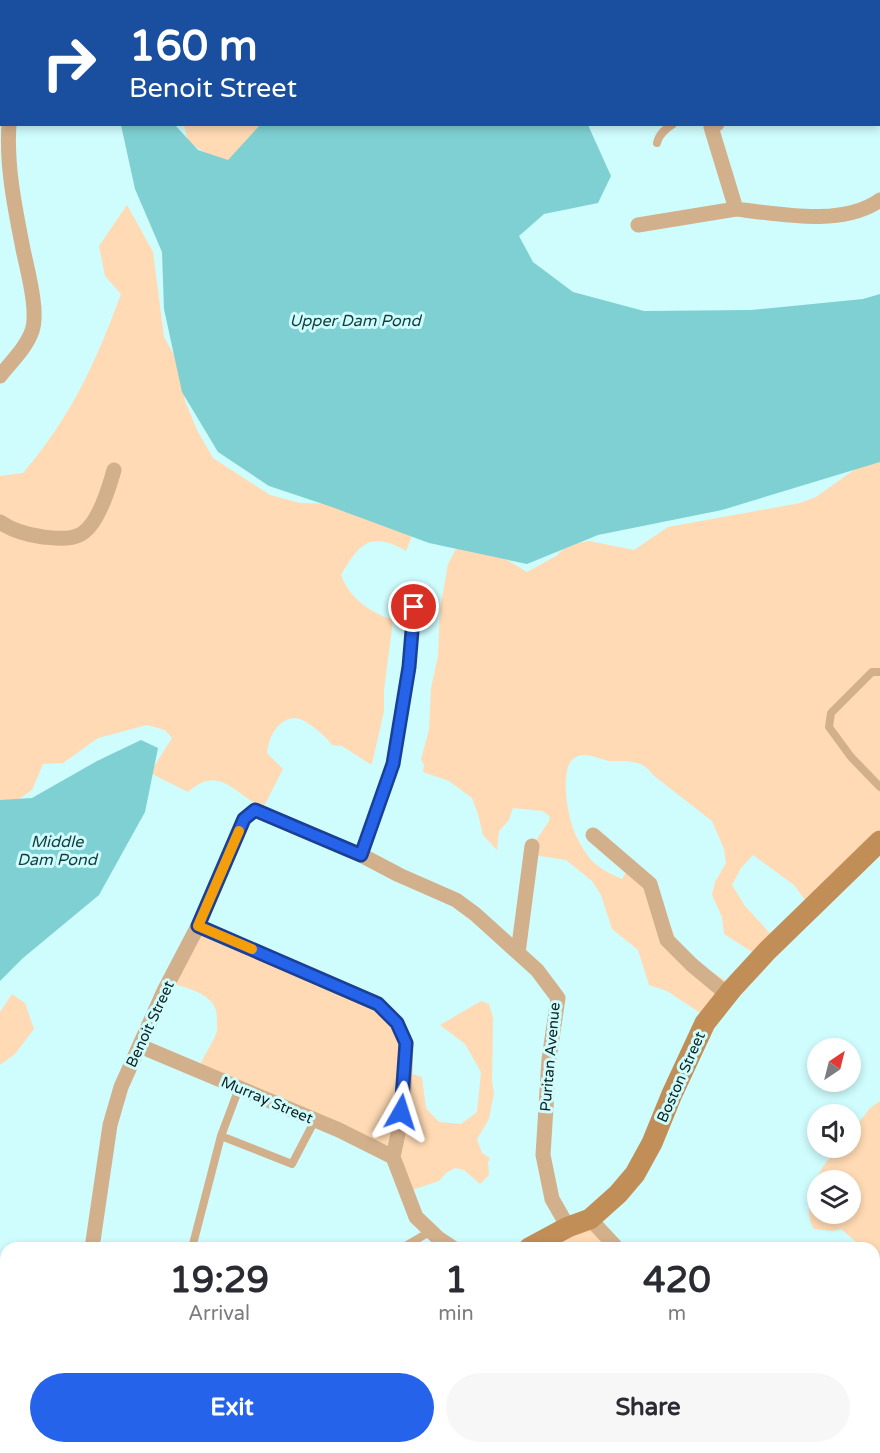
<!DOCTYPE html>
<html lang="en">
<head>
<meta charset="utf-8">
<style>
  body { margin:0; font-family:"Varela Round",sans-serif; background:#f7f7f7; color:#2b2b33; height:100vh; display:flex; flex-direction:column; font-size:22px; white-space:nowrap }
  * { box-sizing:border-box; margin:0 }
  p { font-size:20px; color:#7c7c81 }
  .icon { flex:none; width:33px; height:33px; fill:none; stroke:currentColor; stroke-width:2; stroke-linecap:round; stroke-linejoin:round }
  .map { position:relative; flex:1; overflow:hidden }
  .panel { position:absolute; left:0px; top:1242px; width:880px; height:212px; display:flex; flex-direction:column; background:#fff; border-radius:18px 18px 0 0; box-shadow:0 3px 9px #0003 }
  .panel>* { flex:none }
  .guide { position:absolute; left:0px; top:0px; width:880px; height:126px; box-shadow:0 3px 9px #0003; background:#1a4fa0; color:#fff; overflow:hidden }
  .needle { width:39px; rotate:35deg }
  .fabs { position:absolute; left:807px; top:1038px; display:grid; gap:12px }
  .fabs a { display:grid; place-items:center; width:54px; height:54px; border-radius:50%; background:#fff; box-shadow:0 3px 9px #0003; font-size:30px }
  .pin { position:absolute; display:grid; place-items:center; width:51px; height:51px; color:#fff; margin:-26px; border:3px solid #fff; border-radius:50%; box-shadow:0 2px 6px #0007 }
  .me { position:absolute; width:66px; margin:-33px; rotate:6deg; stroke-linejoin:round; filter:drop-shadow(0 0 4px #0008) }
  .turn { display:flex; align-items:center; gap:21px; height:126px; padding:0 30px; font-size:27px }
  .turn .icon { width:78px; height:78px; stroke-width:2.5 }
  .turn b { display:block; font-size:42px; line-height:51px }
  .eta { display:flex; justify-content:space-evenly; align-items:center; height:102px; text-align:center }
  .eta b { font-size:36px; font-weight:700; line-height:42px }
  .button { display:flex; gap:12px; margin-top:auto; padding:12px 30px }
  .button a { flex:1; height:69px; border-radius:36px; background:#2563eb; color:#fff; font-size:24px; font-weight:700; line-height:69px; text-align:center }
  .button a+a { background:#f7f7f7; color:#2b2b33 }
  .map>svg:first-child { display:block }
  .green { fill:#ffdab4; fill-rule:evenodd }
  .water { fill:#7fd0d2 }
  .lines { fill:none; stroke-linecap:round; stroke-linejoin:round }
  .lane { stroke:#d3b08c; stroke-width:8 }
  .street { stroke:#d3b08c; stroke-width:15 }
  .secondary { stroke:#c18e57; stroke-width:21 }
  .route-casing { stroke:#184099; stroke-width:15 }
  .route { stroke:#2563eb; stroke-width:10 }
  .slow { stroke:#f59e0b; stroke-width:10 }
  .labels { text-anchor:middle; stroke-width:6; stroke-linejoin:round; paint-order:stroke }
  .street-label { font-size:15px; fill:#112223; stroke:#cffcfd }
  .water-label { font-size:16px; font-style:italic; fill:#143c3d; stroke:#cffcfd }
</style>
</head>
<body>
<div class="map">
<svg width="880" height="1453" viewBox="0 0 880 1453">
  <rect width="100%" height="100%" fill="#cffcfd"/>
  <!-- green -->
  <path class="green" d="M 147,0 L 415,0 L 415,1 L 146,1 Z
    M 184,125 L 265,125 L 228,167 L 188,142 Z
    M 127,205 L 153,252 L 164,337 L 179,364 L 185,401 L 197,430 L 213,458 L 270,495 L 300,503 L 348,504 L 414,531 L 406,551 C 370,530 359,544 341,575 C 349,598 371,613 393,620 L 384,690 L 384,711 L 372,764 L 370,764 L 342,746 L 332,745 C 326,736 304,717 294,718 C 277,719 268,739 267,753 L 283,769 L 261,812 L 256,808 L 253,802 C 228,786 216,768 188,792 L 150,773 L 172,738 L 165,730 L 147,725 L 98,738 L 63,763 L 43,764 L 32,790 L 0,812 L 0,476 L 23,473 C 71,417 96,362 121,294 L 105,276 L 99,246 Z
    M 880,457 L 880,842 L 811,908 L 794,885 L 753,855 L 741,868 L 732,885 L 745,906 L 777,941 L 760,957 L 724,934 L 722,917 L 712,895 L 715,882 L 726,863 L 724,849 L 712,821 L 653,775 C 643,760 629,761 612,761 C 600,761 588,751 576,757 C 558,765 568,817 574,831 C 577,839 583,849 588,856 C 596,867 610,874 622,879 L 626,872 L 654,895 L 669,922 L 678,946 L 685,954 L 735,987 L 708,1018 L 667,991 L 649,985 L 638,950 L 612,929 L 601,895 L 592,881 L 566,860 L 533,855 L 533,845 L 549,821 L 550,817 L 543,811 L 513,808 L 509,820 L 499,831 L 497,850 L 483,835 L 478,814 L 472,798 L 449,781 L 423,772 L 424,765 L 421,759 L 429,730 L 431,688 L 438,656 L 440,609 L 448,564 L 459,543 L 486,547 L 527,572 L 556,556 L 568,545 L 589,541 L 634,550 L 668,527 L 800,503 L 816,497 L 854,470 Z
    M 201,926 L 341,985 L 399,1024 L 406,1072 L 422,1077 L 426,1108 L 439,1122 L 461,1124 L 477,1112 L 481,1072 L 465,1044 L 440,1025 L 481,1001 L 489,1004 L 493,1018 L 492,1082 L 494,1093 L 489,1119 L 477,1139 L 482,1153 L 490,1158 L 488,1163 L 489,1175 L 480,1184 L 464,1170 L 455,1168 L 446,1173 L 439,1181 L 412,1190 L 393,1155 L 199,1068 C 204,1054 211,1047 216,1034 C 218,1030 217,1025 217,1020 C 219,995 190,989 171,983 Z
    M 12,994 L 25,1003 L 34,1029 L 15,1054 L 0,1065 L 0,1012 Z
    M 880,1101 L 880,1331 L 876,1337 L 874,1248 L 863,1248 L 841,1229 L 833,1231 L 814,1229 C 803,1213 812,1186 821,1170 C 825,1162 833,1155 839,1148 L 850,1148 L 851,1133 L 870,1108 ZM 818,1180 L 850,1180 L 850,1214 L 818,1214 Z
    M 586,1220 L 619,1248 L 529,1248 Z
    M 6,1280 L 6,1306 L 0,1310 L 0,1281 Z
    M 129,1448 L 217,1448 L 214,1453 L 134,1453 Z
    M 268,1448 L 742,1448 C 761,1453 783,1447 803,1448 L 800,1453 L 270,1453 Z"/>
  <!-- water -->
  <path class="water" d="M 420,0 L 589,0 L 590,1 L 421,2 Z
    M 647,0 L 821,0 L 645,1 Z
    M 121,125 L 175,125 L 198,150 L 228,160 L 260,125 L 588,125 L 611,176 L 598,203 L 544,214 L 519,236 L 533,262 L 573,292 L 644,311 L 751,310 L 863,299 L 880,294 L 880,462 L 722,510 L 598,535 L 527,564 L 429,543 L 329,506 L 269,486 L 218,452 L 182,392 L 164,309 L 162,252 L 135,189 Z
    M 141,740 L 158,748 L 145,812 L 99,895 L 23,958 L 0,981 L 0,800 L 32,798 L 97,761 Z"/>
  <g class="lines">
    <!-- lane -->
    <path class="lane" d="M 657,143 C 659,134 665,129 673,124
      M 880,672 L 872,672 L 831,713 L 829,727 L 851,757 L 880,787
      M 361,855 L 393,764 L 409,667 L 414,607 L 405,600
      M 221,1136 L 239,1088
      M 192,1248 L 221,1136 L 292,1164 L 315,1120
      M 402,1248 L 431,1231"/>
    <!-- street -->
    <path class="street" d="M 879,69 L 880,69
      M 0,70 L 2,71
      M 717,124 L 711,127 L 736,209 C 779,214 842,227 880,200
      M 638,225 L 736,209
      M 0,376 C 11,362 26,348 32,331 C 39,311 27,269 23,249 C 15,208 6,166 9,124
      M 0,522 C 13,531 28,535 43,537 C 55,538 73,541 84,532 C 99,521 109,488 114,470
      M 593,835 L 650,884 L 667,940 L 692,965 L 728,995
      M 198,926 L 378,1004 L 397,1023 L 406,1043 L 404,1090 L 398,1134 L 393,1157 L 416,1217 L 438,1238 L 453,1248
      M 518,953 L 532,846
      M 140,1046 L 339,1130 L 393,1157
      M 590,1219 L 617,1248
      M 92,1248 L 110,1125 L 121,1087 L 164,991 L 198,926 L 244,819 L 255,810 L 361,855 L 399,875 L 456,900 L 475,914 L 537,970 L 558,998 L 549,1059 L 543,1155 L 552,1199 L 568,1227
      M 874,1443 L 880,1444
      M 57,1453 L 58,1448"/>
    <!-- secondary -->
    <path class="secondary" d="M 529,1248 L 568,1227 L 590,1219 L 618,1194 L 635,1174 L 652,1143 L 672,1094 L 705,1023 L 732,989 L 767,951 L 880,841
      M 474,1453 L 474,1448"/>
  </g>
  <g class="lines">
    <defs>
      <path id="route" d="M 401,1112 L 406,1043 L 397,1023 L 378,1004 L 198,926 L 244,819 L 255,810 L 361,855 L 393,764 L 409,667 L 414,607"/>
    </defs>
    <!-- route casing -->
    <use href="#route" class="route-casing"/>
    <!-- route -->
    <use href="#route" class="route"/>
    <!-- slow -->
    <path class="slow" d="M 239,831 L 198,926 L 252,949"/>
  </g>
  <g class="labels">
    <!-- street labels -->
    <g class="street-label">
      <text transform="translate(150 1024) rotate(-65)" y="5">Benoit Street</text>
      <text transform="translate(550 1057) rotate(-85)" y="5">Puritan Avenue</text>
      <text transform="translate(681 1077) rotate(-66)" y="5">Boston Street</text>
      <text transform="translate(267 1100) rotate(23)" y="5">Murray Street</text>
    </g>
    <!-- water labels -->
    <g class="water-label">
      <text x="355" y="326">Upper Dam Pond</text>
      <text x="57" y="847">Middle<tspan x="57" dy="18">Dam Pond</tspan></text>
    </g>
  </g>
</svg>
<div class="fabs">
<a><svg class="needle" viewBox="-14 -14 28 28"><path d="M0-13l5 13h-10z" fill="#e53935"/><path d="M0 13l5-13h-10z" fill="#7c7c81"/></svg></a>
<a><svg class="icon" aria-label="sound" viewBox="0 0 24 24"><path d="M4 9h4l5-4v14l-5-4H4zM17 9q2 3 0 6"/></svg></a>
<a><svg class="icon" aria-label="layers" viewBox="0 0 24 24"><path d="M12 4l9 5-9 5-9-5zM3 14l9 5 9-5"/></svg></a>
</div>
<div class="pin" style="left:414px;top:607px;background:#d93025"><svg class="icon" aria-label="arrive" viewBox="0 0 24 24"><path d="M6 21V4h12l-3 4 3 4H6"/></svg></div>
<svg class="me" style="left:401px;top:1112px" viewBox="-20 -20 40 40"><path d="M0-17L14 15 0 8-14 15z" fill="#2563eb" stroke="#fff" stroke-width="4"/></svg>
<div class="guide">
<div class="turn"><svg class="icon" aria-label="right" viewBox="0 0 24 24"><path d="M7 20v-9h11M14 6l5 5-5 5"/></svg><div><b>160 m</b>Benoit Street</div></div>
</div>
<section class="panel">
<div class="eta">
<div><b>19:29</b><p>Arrival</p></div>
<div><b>1</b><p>min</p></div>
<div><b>420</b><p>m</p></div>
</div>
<div class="button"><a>Exit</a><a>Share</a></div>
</section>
</div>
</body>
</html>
